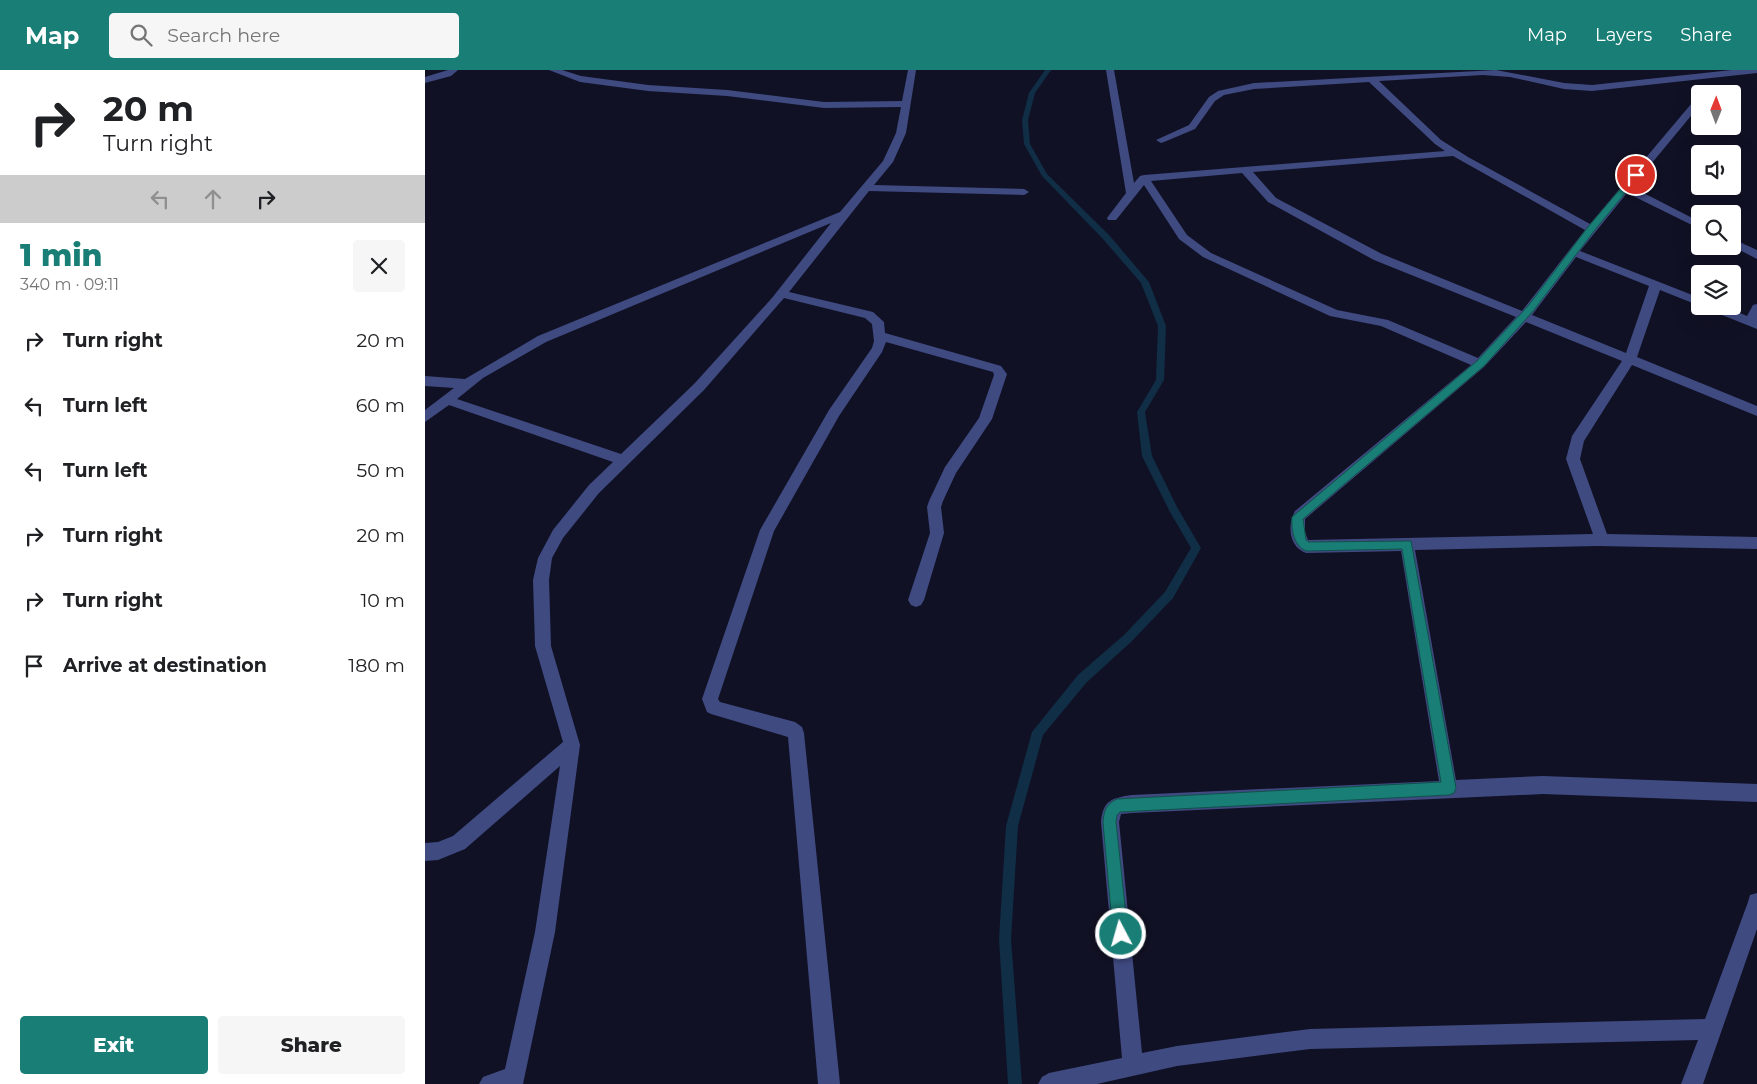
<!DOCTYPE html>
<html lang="en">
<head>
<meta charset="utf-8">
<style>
  body { margin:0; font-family:Montserrat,sans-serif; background:#f6f6f6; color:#202124; height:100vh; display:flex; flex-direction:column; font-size:19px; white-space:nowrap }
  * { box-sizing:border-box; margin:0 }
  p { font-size:16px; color:#757577 }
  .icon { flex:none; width:28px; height:28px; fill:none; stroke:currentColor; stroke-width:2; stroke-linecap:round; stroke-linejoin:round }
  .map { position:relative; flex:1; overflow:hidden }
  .panel { display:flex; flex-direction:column; background:#fff; width:425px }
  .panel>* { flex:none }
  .guide { background:#fff; color:#202124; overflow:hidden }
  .needle { width:32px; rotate:1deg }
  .fabs { position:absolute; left:1266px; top:15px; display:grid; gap:10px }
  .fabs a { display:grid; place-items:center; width:50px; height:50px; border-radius:5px; background:#fff; box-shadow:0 5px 20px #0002; font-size:25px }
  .pin { position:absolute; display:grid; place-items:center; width:42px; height:42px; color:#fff; margin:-21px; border:2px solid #fff; border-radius:50%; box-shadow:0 1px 5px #0007 }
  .me { position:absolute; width:55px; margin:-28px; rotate:354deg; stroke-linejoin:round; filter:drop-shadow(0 0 4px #0008) }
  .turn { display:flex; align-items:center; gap:18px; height:105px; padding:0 20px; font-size:22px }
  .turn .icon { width:65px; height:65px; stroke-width:2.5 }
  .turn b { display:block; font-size:35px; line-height:42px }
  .lanes { display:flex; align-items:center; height:48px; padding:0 20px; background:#0003; justify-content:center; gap:25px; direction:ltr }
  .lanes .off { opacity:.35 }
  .round { display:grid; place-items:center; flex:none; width:52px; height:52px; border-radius:5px; background:#f6f6f6 }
  .headline { display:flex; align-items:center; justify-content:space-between; height:85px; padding:0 20px }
  h1 { font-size:30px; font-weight:800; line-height:38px; color:#197e75 }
  .action { display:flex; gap:10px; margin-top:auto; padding:10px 20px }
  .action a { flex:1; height:58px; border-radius:5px; background:#197e75; color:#fff; font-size:20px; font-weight:800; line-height:58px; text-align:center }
  .action a+a { background:#f6f6f6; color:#202124 }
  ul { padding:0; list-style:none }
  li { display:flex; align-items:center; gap:15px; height:65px; padding:0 20px }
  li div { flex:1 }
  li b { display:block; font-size:19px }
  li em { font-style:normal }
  header { display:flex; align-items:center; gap:30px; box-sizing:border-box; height:70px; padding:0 25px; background:#197e75; color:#fff }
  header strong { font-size:24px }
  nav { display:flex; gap:28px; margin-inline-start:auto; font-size:18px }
  .search { width:350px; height:45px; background:#f6f6f6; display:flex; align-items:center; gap:12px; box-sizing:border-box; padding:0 18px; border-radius:5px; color:#757577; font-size:19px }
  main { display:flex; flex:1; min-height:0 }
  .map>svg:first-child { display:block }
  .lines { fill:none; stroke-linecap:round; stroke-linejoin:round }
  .stream { fill:#102e46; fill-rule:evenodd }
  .minor { fill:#3f4a81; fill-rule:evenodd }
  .route { fill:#197e75; stroke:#10524c }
</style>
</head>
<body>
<header>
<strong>Map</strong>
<div class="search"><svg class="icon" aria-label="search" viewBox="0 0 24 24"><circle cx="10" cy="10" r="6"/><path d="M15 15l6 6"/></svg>Search here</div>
<nav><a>Map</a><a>Layers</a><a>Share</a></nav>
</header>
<main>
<section class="panel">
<div class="guide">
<div class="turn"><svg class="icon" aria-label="right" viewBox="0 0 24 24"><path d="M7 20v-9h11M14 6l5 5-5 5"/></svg><div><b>20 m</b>Turn right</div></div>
<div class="lanes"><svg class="icon off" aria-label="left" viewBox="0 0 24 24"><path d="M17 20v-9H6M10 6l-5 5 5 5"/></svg><svg class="icon off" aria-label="ahead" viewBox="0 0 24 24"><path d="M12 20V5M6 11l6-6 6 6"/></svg><svg class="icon" aria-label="right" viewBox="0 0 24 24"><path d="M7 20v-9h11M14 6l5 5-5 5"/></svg></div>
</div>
<div class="headline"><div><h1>1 min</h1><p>340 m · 09:11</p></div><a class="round"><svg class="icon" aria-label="close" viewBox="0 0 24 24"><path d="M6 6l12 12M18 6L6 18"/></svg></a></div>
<ul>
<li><svg class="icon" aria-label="right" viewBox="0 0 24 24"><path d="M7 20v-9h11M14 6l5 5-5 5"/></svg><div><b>Turn right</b></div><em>20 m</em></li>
<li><svg class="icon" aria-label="left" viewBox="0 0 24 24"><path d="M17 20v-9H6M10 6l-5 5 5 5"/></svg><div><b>Turn left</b></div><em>60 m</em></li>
<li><svg class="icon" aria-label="left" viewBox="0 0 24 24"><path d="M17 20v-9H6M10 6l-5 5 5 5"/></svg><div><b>Turn left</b></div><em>50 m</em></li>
<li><svg class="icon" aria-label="right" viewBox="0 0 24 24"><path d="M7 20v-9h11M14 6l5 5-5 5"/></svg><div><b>Turn right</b></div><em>20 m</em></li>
<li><svg class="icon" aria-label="right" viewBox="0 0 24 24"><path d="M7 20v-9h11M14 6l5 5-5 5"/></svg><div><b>Turn right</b></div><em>10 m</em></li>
<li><svg class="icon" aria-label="arrive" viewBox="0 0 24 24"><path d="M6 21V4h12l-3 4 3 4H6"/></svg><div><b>Arrive at destination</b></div><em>180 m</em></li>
</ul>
<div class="action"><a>Exit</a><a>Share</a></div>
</section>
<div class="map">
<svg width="1332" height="1014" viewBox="0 0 1332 1014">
  <rect width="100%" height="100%" fill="#111125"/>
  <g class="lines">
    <!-- stream -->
    <path class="stream" d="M 620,0 L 626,0 L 610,23 L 603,50 L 605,74 L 622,104 L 684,165 L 724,212 L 741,256 L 739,310 L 720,342 L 727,386 L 752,437 L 776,478 L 748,528 L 707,571 L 661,613 L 618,665 L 593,756 L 586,869 L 597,1014 L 583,1014 L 574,869 L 581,756 L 607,662 L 653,605 L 699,565 L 740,522 L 766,478 L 745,442 L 717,386 L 712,342 L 731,310 L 733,256 L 716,213 L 678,169 L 617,106 L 599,74 L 597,50 L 604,23 Z"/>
    <!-- minor -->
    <path class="minor" d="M 23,0 L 33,0 L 26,6 L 0,13 L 0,7 Z
      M 124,0 L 137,0 L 156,6 L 223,15 L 302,20 L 399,32 L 477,31 L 483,0 L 491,0 L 481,63 L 468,92 L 449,115 L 599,119 L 604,122 L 599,125 L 444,121 L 364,222 L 448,242 L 459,252 L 460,263 L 576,296 L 582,304 L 567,349 L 531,403 L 518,431 L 516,437 L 519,463 L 499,530 L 496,535 L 491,537 L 486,535 L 483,530 L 505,463 L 502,437 L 504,431 L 520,397 L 554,348 L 569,305 L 568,302 L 461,272 L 457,282 L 414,346 L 349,461 L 293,629 L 295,632 L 370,652 L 377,657 L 379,663 L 415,1014 L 393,1014 L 363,667 L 286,644 L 282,642 L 277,629 L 335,460 L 404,340 L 447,278 L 449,271 L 447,254 L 440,248 L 359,228 L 279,320 L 174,423 L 138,468 L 127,488 L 124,510 L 126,576 L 155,675 L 130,862 L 98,1014 L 54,1014 L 58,1007 L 80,999 L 110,862 L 135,696 L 40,779 L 13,790 L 0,791 L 0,773 L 13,772 L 28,766 L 138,672 L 110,576 L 108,510 L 113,488 L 128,460 L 164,415 L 188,392 L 24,335 L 0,352 L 0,340 L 29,318 L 0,316 L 0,306 L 40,309 L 113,266 L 415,142 L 458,91 L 471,63 L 476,37 L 399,38 L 302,26 L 223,21 L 155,12 ZM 406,153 L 347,228 L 269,314 L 196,384 L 32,329 L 58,308 L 121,272 Z
      M 681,0 L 689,0 L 709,113 L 715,106 L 719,105 L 1020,81 L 1010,74 L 944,12 L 829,19 L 799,25 L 790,31 L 770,59 L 739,72 L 736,73 L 731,70 L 764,55 L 784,27 L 793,21 L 829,13 L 1071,0 L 1139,13 L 1167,15 L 1307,0 L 1332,0 L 1332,3 L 1167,21 L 1139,19 L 1085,7 L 1058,5 L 954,11 L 1016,70 L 1043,87 L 1165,154 L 1272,27 L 1275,26 L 1275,35 L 1207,117 L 1275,152 L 1275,159 L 1202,123 L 1155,181 L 1275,228 L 1275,236 L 1235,220 L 1212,287 L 1332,336 L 1332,346 L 1207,295 L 1159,371 L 1155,389 L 1182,464 L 1332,467 L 1332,479 L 1173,476 L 990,480 L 1031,710 L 1118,706 L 1332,714 L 1332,732 L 1118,724 L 707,743 L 696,744 L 694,752 L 717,983 L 752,976 L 885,959 L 1280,949 L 1323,832 L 1325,825 L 1332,823 L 1332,859 L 1278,1014 L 1256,1014 L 1273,970 L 885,979 L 752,996 L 672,1014 L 613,1014 L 617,1007 L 624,1003 L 697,988 L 676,752 C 678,730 687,728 707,725 L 1014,711 L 976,481 L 881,483 C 864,477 862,455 870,441 L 1046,295 L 956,256 L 905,246 L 778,187 L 754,169 L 719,115 L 691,150 L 683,150 L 682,148 L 701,123 ZM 1028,86 L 1160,160 L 1097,241 L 957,184 L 851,128 L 828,102 ZM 817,103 L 843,132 L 949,190 L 1091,247 L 1053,288 L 963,250 L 912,240 L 786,183 L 762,165 L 726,111 ZM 1151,187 L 1224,216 L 1201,283 L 1107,245 ZM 1101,252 L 1197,291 L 1147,366 L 1141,389 L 1168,464 L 883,470 L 880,462 L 880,449 L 1059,297 Z
      M 1308,169 L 1332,180 L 1332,189 L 1307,176 Z
      M 1332,234 L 1332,259 L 1282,239 L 1280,236 L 1298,236 L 1322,246 L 1328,235 Z"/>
  </g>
  <!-- route -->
  <path class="route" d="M 1208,104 L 1215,105 L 1169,161 L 1109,240 L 1059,296 L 878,449 L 881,470 L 884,472 L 986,471 L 1031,718 L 1029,723 L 1024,725 L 695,742 L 692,745 L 691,752 L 703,864 L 701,870 L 696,872 L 690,870 L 688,864 L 678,752 C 679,741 681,734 692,729 L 1016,712 L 977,479 L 881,481 C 869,476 866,460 867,447 L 1052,291 L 1103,236 L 1163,157 Z"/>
</svg>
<div class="fabs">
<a><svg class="needle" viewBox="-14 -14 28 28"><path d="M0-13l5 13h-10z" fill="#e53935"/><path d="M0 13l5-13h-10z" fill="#757577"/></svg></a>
<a><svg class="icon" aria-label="sound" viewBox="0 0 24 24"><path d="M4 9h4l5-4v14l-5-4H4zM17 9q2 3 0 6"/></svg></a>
<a><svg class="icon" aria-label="search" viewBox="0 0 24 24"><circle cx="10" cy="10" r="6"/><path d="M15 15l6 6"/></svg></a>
<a><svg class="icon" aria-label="layers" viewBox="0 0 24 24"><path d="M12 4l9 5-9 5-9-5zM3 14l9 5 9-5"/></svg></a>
</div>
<div class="pin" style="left:1211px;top:105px;background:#d93025"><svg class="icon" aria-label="arrive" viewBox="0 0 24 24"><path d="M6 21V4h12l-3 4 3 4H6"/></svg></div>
<svg class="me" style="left:696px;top:864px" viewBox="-20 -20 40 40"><circle r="17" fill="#197e75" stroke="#fff" stroke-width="3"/><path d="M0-11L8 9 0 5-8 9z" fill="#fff"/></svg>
</div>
</main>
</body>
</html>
